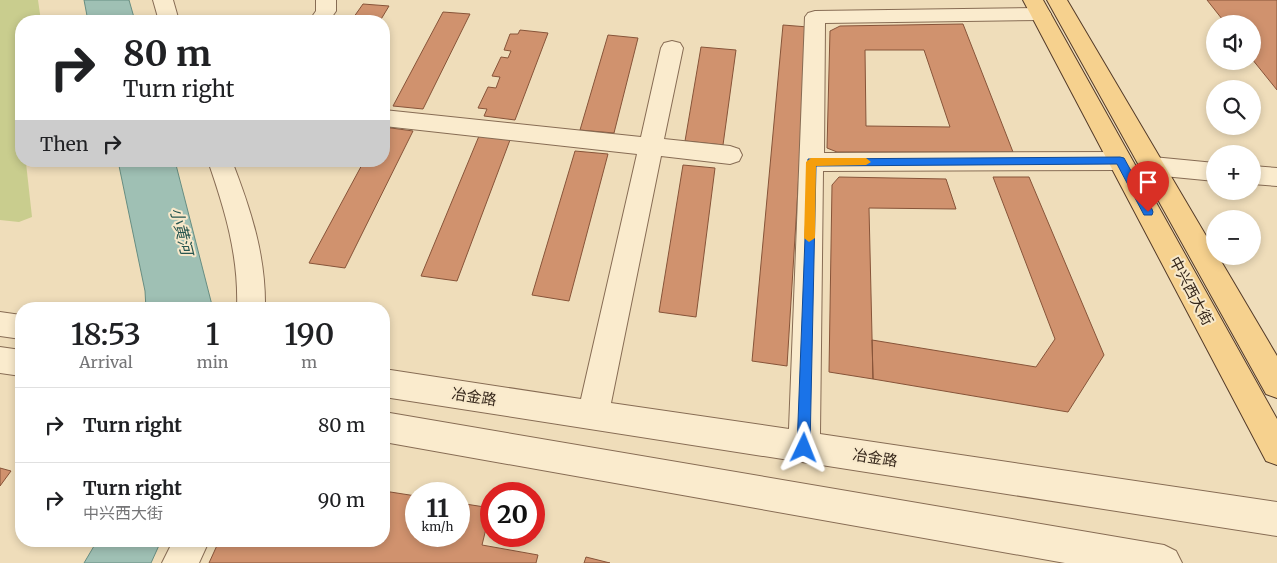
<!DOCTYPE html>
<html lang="en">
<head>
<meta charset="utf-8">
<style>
  body { margin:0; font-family:Merriweather,"Noto Sans SC",serif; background:#f6f6f6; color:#202124; height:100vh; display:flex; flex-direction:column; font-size:19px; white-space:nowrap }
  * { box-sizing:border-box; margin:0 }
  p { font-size:16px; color:#757577 }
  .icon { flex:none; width:28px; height:28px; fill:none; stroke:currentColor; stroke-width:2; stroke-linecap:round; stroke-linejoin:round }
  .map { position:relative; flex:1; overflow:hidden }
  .side { position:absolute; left:15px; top:302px; width:375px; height:245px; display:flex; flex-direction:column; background:#fff; border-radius:20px; box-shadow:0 2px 8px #0003 }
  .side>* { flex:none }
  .hud { position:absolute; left:15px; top:15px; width:375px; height:152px; border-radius:20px; box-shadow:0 2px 8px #0003; background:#fff; color:#202124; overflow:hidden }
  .controls { position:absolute; left:1206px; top:15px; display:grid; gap:10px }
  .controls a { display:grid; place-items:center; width:55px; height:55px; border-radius:50%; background:#fff; box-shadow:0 2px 8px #0003; font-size:25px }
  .speed { position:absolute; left:405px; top:482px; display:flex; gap:10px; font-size:25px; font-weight:700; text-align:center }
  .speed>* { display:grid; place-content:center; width:65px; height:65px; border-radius:50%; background:#fff; box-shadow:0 2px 8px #0003; line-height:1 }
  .speed small { font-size:12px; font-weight:400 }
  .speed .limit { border:8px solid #d22; background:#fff; color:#111 }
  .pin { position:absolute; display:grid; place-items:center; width:42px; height:42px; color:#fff; margin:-51px -21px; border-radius:50% 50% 50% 0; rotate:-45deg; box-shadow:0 0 5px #0007 }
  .pin .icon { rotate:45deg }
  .me { position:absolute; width:55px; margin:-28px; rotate:2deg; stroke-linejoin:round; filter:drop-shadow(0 0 4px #0008) }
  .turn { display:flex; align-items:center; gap:18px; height:105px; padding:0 25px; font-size:22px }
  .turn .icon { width:65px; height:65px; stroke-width:2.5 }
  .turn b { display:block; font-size:35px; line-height:42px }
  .then { display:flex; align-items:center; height:48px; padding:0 25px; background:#0003; gap:10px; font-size:19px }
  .eta { display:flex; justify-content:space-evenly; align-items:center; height:85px; text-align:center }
  .eta b { font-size:30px; font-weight:600; line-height:35px }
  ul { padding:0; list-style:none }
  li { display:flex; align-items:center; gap:15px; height:75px; padding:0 25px; border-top:1px solid #e0e0e0 }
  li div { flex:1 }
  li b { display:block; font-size:19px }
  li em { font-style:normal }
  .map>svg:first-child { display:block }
  .green { fill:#c9cd8e }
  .water { fill:#9fc0b4; stroke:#678d82 }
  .building { fill:#d0926e; stroke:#875439; fill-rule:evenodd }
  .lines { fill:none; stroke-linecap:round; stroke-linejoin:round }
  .minor-casing { stroke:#876c54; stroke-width:2 }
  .major-casing { stroke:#543b29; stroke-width:2 }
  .minor { fill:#faebcd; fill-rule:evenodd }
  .major { fill:#f6d18e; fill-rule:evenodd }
  .route { fill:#1a73e8; stroke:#114b97 }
  .slow { fill:#f59e0b }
  .labels { text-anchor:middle; stroke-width:4; stroke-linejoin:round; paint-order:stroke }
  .street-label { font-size:15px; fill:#35261a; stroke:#f7e8ca }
  .water-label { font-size:16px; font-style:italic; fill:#285650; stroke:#f7e8ca }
</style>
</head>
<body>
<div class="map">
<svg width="1277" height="563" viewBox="0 0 1277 563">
  <rect width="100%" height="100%" fill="#efddba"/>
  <!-- green -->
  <path class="green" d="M 0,0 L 38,0 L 41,21 L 21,21 L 21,161 L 31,161 L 26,163 L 32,217 L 19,222 L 0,220 Z"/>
  <!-- water -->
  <path class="water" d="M 84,0 L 129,0 L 135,21 L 88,21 Z
    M 118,161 L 175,161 L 213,309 L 146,309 L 145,291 Z
    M 97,541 L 161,541 L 151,563 L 84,563 Z"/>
  <!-- building -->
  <path class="building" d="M 1207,0 L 1277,0 L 1277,90 L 1252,59 L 1252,24 L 1226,24 Z
    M 363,4 L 389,6 L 380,21 L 351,21 Z
    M 443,12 L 470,14 L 423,109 L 393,106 Z
    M 963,24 L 1013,152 L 837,152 L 827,148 L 830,31 L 840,26 ZM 865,50 L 924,50 L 950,127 L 866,126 Z
    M 783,25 L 808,27 L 787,366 L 752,361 Z
    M 520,30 L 548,33 L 515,120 L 484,116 L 487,109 L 478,108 L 488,87 L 496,88 L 500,77 L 492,76 L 501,57 L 508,58 L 511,51 L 504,50 L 510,34 L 518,34 Z
    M 608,35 L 638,38 L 614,133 L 580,130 Z
    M 701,47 L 736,50 L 723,145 L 685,141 Z
    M 384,127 L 413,131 L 345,268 L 309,263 L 364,161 L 384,161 Z
    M 479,136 L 510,140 L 457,281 L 421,276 Z
    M 575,151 L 608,154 L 569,301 L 532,295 Z
    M 683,165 L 715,168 L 696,317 L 659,312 Z
    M 839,177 L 946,179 L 956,209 L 869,208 L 873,379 L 829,372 L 832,185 Z
    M 993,177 L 1029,177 L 1104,355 L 1068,412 L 873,379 L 872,340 L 1036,367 L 1055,339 Z
    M 0,468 L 11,471 L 0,486 Z
    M 384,491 L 416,496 L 416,536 L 459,536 L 459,503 L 491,508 L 482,545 L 538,555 L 536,563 L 209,563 L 219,541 L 384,541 Z
    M 586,557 L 610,563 L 584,563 Z"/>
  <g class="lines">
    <defs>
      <path id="minor" d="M 153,0 L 173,0 L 179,21 L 159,21 Z
        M 316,0 L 336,0 L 336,11 L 329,21 L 309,21 L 316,11 Z
        M 1041,8 L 1048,10 L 1051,14 L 1048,18 L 1041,20 L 825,23 L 824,153 L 1120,152 L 1129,155 L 1132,161 L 1129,167 L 1120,170 L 823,171 L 820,434 L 1277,502 L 1277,536 L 384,397 L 384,369 L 581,399 L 637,154 L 384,126 L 384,110 L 641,137 L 661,48 L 664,43 L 672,41 L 680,43 L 683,48 L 664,139 L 730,146 L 739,149 L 742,155 L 739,161 L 730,164 L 661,156 L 611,403 L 789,429 L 805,17 L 808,13 L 815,11 Z
        M 1153,157 L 1215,163 L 1215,181 L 1153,175 L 1144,172 L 1141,166 L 1144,160 Z
        M 208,161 L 232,161 C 251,210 266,256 265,309 L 237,309 C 239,256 225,210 208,161 Z
        M 1252,166 L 1277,168 L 1277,186 L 1252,184 Z
        M 0,312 L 21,315 L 21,339 L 0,336 Z
        M 0,347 L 21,350 L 21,376 L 0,373 Z
        M 384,412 L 1164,545 L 1176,551 L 1182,563 L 1065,563 L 384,442 Z
        M 173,541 L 209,541 L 199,563 L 162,563 Z"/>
      <path id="major" d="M 1023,0 L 1043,0 L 1277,419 L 1277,465 L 1266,461 Z
        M 1047,0 L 1067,0 L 1215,251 L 1215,256 L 1218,256 L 1277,356 L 1277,398 L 1266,394 Z"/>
    </defs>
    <!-- minor casing -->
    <use href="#minor" class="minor-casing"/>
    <!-- major casing -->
    <use href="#major" class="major-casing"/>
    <!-- minor -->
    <use href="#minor" class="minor"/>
    <!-- major -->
    <use href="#major" class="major"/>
  </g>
  <!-- route -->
  <path class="route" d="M 1120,157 L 1124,158 L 1152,209 L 1153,212 L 1152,215 L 1144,215 L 1117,164 L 816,166 L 810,448 L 808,452 L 804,454 L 799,452 L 797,448 L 808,159 Z"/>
  <!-- slow -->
  <path class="slow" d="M 811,158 L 866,158 L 871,162 L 866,165 L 816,166 L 815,238 L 809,242 L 804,238 L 806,162 Z"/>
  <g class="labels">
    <!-- street labels -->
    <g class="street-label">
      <text transform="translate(1191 291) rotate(62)" y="5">中兴西大街</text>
      <text transform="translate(474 397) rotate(9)" y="5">冶金路</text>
      <text transform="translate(875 458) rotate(9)" y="5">冶金路</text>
    </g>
    <!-- water labels -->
    <g class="water-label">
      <text transform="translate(182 231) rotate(76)" y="6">小黄河</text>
    </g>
  </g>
</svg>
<div class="controls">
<a><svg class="icon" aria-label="sound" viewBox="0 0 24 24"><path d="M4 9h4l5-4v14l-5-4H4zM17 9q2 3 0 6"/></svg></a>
<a><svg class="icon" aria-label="search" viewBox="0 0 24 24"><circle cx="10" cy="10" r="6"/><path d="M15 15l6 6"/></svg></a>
<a>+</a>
<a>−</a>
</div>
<div class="speed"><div>11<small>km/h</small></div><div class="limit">20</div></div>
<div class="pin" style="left:1148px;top:212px;background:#d93025"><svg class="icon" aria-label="arrive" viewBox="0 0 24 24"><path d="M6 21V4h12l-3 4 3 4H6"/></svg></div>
<svg class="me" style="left:804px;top:448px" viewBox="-20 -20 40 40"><path d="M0-17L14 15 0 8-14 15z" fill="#1a73e8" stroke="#fff" stroke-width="4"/></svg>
<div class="hud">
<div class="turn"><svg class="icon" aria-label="right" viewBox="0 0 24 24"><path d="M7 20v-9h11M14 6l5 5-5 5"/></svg><div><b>80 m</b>Turn right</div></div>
<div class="then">Then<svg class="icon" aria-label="right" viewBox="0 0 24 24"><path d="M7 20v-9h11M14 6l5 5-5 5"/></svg></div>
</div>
<section class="side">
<div class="eta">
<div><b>18:53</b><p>Arrival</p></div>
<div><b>1</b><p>min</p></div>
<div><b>190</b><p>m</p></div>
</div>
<ul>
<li><svg class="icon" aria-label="right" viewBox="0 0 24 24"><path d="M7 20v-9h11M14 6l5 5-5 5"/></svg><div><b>Turn right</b></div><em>80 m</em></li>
<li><svg class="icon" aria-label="right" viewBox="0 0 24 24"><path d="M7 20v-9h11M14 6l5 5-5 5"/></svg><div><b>Turn right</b><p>中兴西大街</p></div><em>90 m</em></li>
</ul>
</section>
</div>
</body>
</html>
